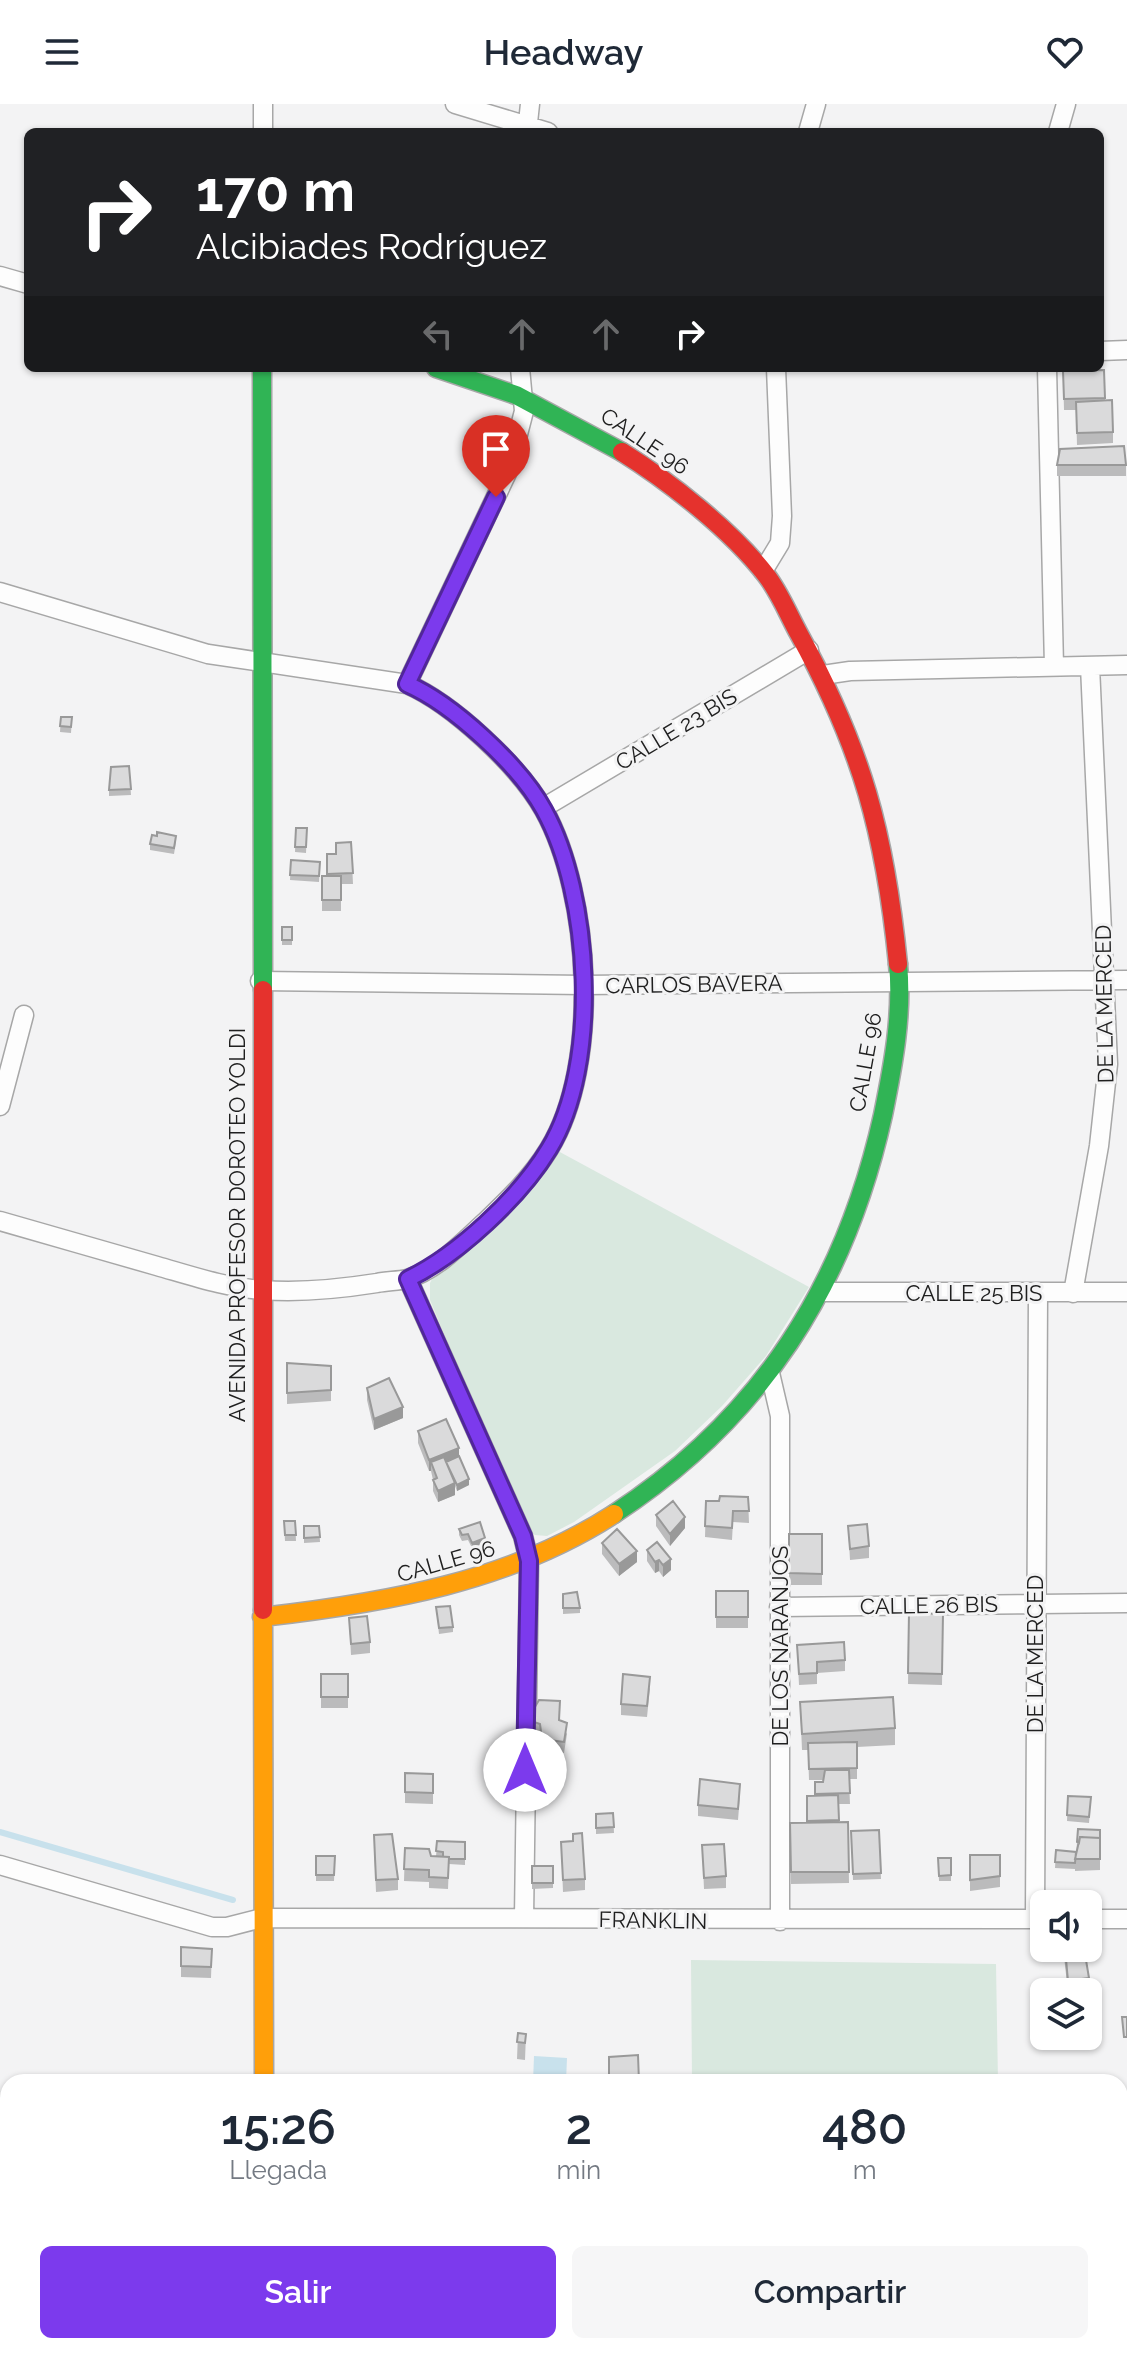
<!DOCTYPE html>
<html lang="es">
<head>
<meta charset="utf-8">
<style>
  body { margin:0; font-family:Raleway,sans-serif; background:#f6f6f7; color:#1f2937; height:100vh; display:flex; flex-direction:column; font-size:30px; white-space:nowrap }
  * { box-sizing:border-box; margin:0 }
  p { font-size:26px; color:#747a83 }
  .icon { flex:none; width:44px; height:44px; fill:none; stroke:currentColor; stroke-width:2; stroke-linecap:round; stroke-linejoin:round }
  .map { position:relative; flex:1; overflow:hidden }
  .side { position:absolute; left:0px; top:1970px; width:1128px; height:280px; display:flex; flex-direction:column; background:#fff; border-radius:24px 24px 0 0; box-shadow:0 2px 6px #0004 }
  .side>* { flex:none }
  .top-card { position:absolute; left:24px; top:24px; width:1080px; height:244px; border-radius:12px; box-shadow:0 2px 6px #0004; background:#202124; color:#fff; overflow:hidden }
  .fabs { position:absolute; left:1030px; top:1786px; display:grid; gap:16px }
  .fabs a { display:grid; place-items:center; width:72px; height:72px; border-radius:12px; background:#fff; box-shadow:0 2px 6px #0004; font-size:40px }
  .pin { position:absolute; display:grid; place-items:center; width:68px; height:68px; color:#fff; margin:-82px -34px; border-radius:50% 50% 50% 0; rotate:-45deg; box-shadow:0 0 8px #0007 }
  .pin .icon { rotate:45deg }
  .me { position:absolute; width:88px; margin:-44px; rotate:0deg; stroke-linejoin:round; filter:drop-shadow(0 0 6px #0008) }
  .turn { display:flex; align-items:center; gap:28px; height:168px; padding:0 40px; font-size:36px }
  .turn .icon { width:104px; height:104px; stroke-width:2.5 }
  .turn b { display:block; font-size:56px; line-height:68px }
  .lanes { display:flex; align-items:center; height:76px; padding:0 40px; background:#0003; justify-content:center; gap:40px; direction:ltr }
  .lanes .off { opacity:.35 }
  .eta { display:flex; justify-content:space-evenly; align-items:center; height:136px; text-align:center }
  .eta b { font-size:48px; font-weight:600; line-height:56px }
  .action { display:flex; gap:16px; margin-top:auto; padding:16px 40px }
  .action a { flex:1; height:92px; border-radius:12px; background:#7c3aed; color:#fff; font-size:32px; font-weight:600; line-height:92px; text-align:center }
  .action a+a { background:#f6f6f7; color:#1f2937 }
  header { display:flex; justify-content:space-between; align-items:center; height:104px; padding:0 40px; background:#fff; font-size:36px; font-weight:600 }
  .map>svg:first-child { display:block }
  .green { fill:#d9e8df }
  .water { fill:#c8e1ec }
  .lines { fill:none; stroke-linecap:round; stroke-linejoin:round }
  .stream { stroke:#c8e1ec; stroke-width:6 }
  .street-casing { stroke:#a7a7a7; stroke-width:21 }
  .fast-casing { stroke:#a7a7a7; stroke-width:21 }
  .slow-casing { stroke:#a7a7a7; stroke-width:21 }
  .jam-casing { stroke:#a7a7a7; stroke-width:21 }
  .street { stroke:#fdfdfd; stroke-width:18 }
  .fast { stroke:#30b455; stroke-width:18 }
  .slow { stroke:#ff9f0a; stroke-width:18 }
  .jam { stroke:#e5322d; stroke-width:18 }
  .wall { fill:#bbbbbc }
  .shaded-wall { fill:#999 }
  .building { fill:#dadadb; stroke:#999; stroke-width:2 }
  .route-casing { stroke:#51269a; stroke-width:20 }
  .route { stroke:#7c3aed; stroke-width:14 }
  .labels { text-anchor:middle; stroke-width:6; stroke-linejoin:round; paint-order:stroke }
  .street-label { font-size:22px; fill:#202020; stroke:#f3f3f4 }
</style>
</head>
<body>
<header><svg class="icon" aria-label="menu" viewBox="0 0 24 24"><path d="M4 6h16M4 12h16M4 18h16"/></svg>Headway<svg class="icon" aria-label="heart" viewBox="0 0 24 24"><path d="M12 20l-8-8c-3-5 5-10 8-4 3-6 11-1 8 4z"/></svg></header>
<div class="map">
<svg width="1127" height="2250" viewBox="0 0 1127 2250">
  <rect width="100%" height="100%" fill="#f3f3f4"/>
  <!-- green -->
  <path class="green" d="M 558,1047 L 809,1183 L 766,1252 L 722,1302 L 675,1347 L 574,1418 L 547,1432 L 535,1431 L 525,1424 L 430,1196 L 430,1179 L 434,1171 L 492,1125 Z
    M 691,1856 L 996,1860 L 998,1978 L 692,1978 Z
    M 303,2242 L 626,2242 L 626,2250 L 303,2250 Z
    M 641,2242 L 980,2242 L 979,2250 L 641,2250 Z"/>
  <!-- water -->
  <path class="water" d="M 534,1952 L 567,1954 L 566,1978 L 533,1978 Z"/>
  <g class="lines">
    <!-- stream -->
    <path class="stream" d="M 0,1728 L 233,1796
      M 0,2054 L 8,2053
      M 1120,2165 L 1127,2165"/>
    <defs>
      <path id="street" d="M 455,0 L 548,28
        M 263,28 L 263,0
        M 527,28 L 530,0
        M 808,28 L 816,0
        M 1058,28 L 1066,0
        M 0,172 L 28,180
        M 1100,247 L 1127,246
        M 1047,264 L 1054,562
        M 763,467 L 780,439 L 782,412 L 776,264
        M 0,488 L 208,550 L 407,580 C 453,600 519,662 544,706 C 591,791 601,961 549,1045 C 532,1073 508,1096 485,1118 C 463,1138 437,1166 407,1175 C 398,1177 387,1177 377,1179 C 339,1185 302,1189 263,1186 C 227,1184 192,1172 157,1162 C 105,1147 52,1132 0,1117
        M 823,571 L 850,567 L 1127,561
        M 407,580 L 509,365 L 524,307 L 520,264
        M 543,704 L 809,546
        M 260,877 L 583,881 L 1127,876
        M 0,1002 L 24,911
        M 408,1175 L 523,1432 L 529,1457 L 524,1814
        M 821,1188 L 1127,1188
        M 1073,1189 L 1099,1042 L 1108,960 L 1090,562
        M 770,1269 L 780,1312 L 780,1817
        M 779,1503 L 1127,1499
        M 0,1761 L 212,1823 L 227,1823 L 262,1814 L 1044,1815
        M 1035,1815 L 1038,1190
        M 1088,1815 L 1127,1815
        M 263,2250 L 263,2242"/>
      <path id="fast" d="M 262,264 L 263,886
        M 436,264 L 516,291 L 622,348
        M 614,1410 C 761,1314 845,1182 883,1011 C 893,962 903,910 898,860"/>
      <path id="slow" d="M 263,1506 L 264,1978
        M 262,1513 C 385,1499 509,1478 614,1410"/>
      <path id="jam" d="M 622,348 C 670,378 731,426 766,471 C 780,489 788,510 799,530 C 862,645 885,729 898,860
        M 263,886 L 263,1506"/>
    </defs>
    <!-- street casing -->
    <use href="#street" class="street-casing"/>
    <!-- fast casing -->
    <use href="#fast" class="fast-casing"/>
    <!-- slow casing -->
    <use href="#slow" class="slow-casing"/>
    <!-- jam casing -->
    <use href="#jam" class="jam-casing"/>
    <!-- street -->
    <use href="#street" class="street"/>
    <!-- fast -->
    <use href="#fast" class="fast"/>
    <!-- slow -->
    <use href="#slow" class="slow"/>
    <!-- jam -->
    <use href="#jam" class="jam"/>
  </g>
  <!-- wall -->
  <path class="wall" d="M 1104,266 L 1105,297 L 1113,328 L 1113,339 L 1077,341 L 1076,306 L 1064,306 L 1063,267 Z
    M 1057,361 L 1126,361 L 1126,372 L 1057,372 Z
    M 61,613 L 72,613 L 71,629 L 60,628 Z
    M 129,662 L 131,691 L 109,692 L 109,686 Z
    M 296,724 L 307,724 L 306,749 L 295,748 Z
    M 176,737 L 174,750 L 150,746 L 150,740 Z
    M 351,738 L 353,780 L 341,780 L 341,807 L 322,807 L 322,772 L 327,772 L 327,750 L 336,750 Z
    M 291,756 L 320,758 L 319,778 L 290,776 Z
    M 282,823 L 292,823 L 292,841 L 282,841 Z
    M 287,1259 L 331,1262 L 331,1297 L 287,1300 Z
    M 367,1284 L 403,1314 L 374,1326 L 367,1296 Z
    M 418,1327 L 459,1352 L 469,1381 L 457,1387 L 455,1382 L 455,1391 L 438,1398 L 433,1387 L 433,1376 L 431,1367 L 429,1367 L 418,1339 Z
    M 748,1393 L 749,1419 L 733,1418 L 732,1436 L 705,1433 L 706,1397 L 719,1397 Z
    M 656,1411 L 685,1424 L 670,1442 L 656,1422 Z
    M 284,1417 L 295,1417 L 296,1437 L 285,1437 Z
    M 304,1422 L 319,1422 L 320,1438 L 304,1439 Z
    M 848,1422 L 869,1442 L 869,1454 L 850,1456 Z
    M 459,1425 L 485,1439 L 472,1444 L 468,1436 L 462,1437 L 459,1431 Z
    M 789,1430 L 822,1430 L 822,1481 L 789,1481 Z
    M 602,1439 L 637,1458 L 619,1472 L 602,1450 Z
    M 647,1446 L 671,1466 L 663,1473 L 659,1467 L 655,1469 L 647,1457 Z
    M 716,1487 L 748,1487 L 748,1524 L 716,1524 Z
    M 563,1490 L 580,1504 L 580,1509 L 563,1510 Z
    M 436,1503 L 453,1523 L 453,1528 L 439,1530 Z
    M 909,1509 L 943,1510 L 942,1581 L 908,1580 Z
    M 349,1514 L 370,1538 L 370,1549 L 351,1551 Z
    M 797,1541 L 845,1556 L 845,1567 L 817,1569 L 817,1580 L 799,1581 Z
    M 321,1570 L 348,1570 L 348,1604 L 321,1604 Z
    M 650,1584 L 647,1613 L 621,1611 L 621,1600 Z
    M 800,1598 L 895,1624 L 895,1641 L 857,1643 L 857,1675 L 849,1675 L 850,1700 L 839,1700 L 839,1718 L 848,1718 L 849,1779 L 791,1780 L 790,1719 L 807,1719 L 807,1692 L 815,1692 L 815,1678 L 823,1678 L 823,1676 L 809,1676 L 808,1646 L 802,1646 Z
    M 532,1608 L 559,1616 L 567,1630 L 564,1649 L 542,1646 L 540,1631 L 534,1629 Z
    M 405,1669 L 433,1670 L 433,1700 L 405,1699 Z
    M 740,1691 L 738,1716 L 698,1712 L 698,1701 Z
    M 1068,1692 L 1091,1693 L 1089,1719 L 1067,1717 Z
    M 613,1709 L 614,1729 L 596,1730 L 596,1710 Z
    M 879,1726 L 881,1775 L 853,1776 L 851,1727 Z
    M 1100,1726 L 1100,1766 L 1075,1767 L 1075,1765 L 1055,1764 L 1056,1746 L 1076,1753 L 1077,1738 Z
    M 437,1737 L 465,1738 L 465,1761 L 449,1760 L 448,1785 L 429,1784 L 429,1778 L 404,1777 L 405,1744 L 431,1752 L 436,1753 Z
    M 561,1738 L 585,1775 L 585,1786 L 563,1788 Z
    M 702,1741 L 726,1772 L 726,1784 L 704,1785 Z
    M 374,1742 L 398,1775 L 398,1786 L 376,1788 Z
    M 970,1751 L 1000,1751 L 1000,1783 L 970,1787 Z
    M 316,1752 L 335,1752 L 334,1777 L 316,1777 Z
    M 938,1754 L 951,1754 L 951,1777 L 939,1777 Z
    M 532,1762 L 553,1762 L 553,1784 L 532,1785 Z
    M 181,1843 L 212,1845 L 211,1874 L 181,1873 Z
    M 1063,1844 L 1084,1844 L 1089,1874 L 1089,1886 L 1068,1888 Z
    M 518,1929 L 526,1930 L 525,1956 L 517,1955 Z"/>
  <!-- shaded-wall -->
  <path class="shaded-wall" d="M 403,1303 L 403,1314 L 374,1326 L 374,1315 Z
    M 459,1344 L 459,1355 L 434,1366 L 431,1358 L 431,1367 L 429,1367 L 429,1356 Z
    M 469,1375 L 469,1381 L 457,1387 L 457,1381 Z
    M 455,1379 L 455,1391 L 438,1398 L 438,1387 Z
    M 685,1413 L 685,1424 L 670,1442 L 670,1430 Z
    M 485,1434 L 485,1439 L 472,1444 L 472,1439 Z
    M 637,1447 L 637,1458 L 619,1472 L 619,1460 Z
    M 671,1455 L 671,1466 L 663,1473 L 663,1461 Z
    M 659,1456 L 659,1467 L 655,1469 L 655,1458 Z"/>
  <!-- building -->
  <path class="building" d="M 1104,266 L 1105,294 L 1064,295 L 1063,267 Z
    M 1112,296 L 1113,328 L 1077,329 L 1076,298 Z
    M 1124,342 L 1126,361 L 1057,361 L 1060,345 Z
    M 61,613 L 72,613 L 71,623 L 60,622 Z
    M 129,662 L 131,685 L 109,686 L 111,663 Z
    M 296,724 L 307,724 L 306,743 L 295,743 Z
    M 157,728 L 176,732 L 174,744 L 150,740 L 152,731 L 157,732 Z
    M 351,738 L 353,769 L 327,770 L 327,750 L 336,750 L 336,739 Z
    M 291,756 L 320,758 L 319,772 L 290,771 Z
    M 322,772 L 341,772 L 341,796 L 322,796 Z
    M 282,823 L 292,823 L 292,836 L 282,836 Z
    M 287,1259 L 331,1262 L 331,1286 L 287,1289 Z
    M 389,1274 L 403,1303 L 374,1315 L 367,1284 Z
    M 446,1315 L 459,1344 L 429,1356 L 418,1327 Z
    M 459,1352 L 469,1375 L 457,1381 L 446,1358 Z
    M 444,1353 L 455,1379 L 438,1387 L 433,1376 L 437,1374 L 431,1358 Z
    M 720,1392 L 748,1393 L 749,1407 L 733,1407 L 732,1424 L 705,1422 L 706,1397 L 719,1397 Z
    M 673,1397 L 685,1413 L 670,1430 L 656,1411 Z
    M 284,1417 L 295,1417 L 296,1431 L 285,1431 Z
    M 480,1418 L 485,1434 L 472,1439 L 468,1430 L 462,1431 L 459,1425 Z
    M 867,1420 L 869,1442 L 850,1445 L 848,1422 Z
    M 304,1422 L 319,1422 L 320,1433 L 304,1434 Z
    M 617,1425 L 637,1447 L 619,1460 L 602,1439 Z
    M 789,1430 L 822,1430 L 822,1470 L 789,1469 Z
    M 657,1438 L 671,1455 L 663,1461 L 659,1456 L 655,1458 L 647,1446 Z
    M 716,1487 L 748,1487 L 748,1513 L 716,1513 Z
    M 577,1488 L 580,1504 L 563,1504 L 563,1490 Z
    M 450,1502 L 453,1523 L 439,1524 L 436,1503 Z
    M 909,1509 L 943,1510 L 942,1570 L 908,1569 Z
    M 367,1512 L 370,1538 L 351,1540 L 349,1514 Z
    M 844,1538 L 845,1556 L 817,1558 L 817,1569 L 799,1570 L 797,1541 Z
    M 321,1570 L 348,1570 L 348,1593 L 321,1593 Z
    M 623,1570 L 650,1573 L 647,1602 L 621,1600 Z
    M 893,1593 L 895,1624 L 802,1630 L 800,1598 Z
    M 539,1596 L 560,1597 L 559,1616 L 567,1619 L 564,1638 L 542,1635 L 540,1620 L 534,1618 L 532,1608 Z
    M 857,1638 L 857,1664 L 809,1665 L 808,1639 Z
    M 825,1666 L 849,1666 L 850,1689 L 815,1690 L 815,1678 L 823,1678 Z
    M 405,1669 L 433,1670 L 433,1689 L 405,1688 Z
    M 700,1675 L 740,1680 L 738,1705 L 698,1701 Z
    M 838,1691 L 839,1716 L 807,1717 L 807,1692 Z
    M 1068,1692 L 1091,1693 L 1089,1713 L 1067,1711 Z
    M 613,1709 L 614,1723 L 596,1724 L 596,1710 Z
    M 848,1718 L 849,1768 L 791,1768 L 790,1719 Z
    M 1078,1725 L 1100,1726 L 1100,1734 L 1080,1733 L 1079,1739 L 1077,1738 Z
    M 879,1726 L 881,1769 L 853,1770 L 851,1727 Z
    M 582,1729 L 585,1775 L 563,1776 L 561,1738 L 573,1737 L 573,1730 Z
    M 392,1730 L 398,1775 L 376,1776 L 374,1731 Z
    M 1080,1733 L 1100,1734 L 1100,1755 L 1075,1755 Z
    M 437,1737 L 465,1738 L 465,1755 L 449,1755 L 449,1753 L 443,1753 L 443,1748 L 436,1747 Z
    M 724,1740 L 726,1772 L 704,1774 L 702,1741 Z
    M 405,1744 L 429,1745 L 431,1752 L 449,1753 L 448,1774 L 429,1773 L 429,1766 L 404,1765 Z
    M 1056,1746 L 1076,1748 L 1075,1759 L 1055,1758 Z
    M 970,1751 L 1000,1751 L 1000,1772 L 970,1776 Z
    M 316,1752 L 335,1752 L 334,1771 L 316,1771 Z
    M 938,1754 L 951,1754 L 951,1771 L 939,1772 Z
    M 532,1762 L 553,1762 L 553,1779 L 532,1779 Z
    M 181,1843 L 212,1845 L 211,1863 L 181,1862 Z
    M 1065,1844 L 1084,1844 L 1089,1874 L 1068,1877 Z
    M 1122,1913 L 1127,1913 L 1127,1933 L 1124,1933 Z
    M 518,1929 L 526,1930 L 525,1939 L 517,1938 Z
    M 638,1951 L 639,1978 L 609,1978 L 609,1953 Z"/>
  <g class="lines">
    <defs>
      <path id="route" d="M 496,393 L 407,580 C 453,600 520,662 544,706 C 591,791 601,960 549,1045 C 520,1093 458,1151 408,1175 L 523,1432 L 529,1457 L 525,1666"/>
    </defs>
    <!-- route casing -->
    <use href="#route" class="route-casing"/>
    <!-- route -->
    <use href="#route" class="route"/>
  </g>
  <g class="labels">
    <!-- street labels -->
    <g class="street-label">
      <text transform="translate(645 337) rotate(34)" y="8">CALLE 96</text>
      <text transform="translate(676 625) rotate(-31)" y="8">CALLE 23 BIS</text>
      <text transform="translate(694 880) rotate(-1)" y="8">CARLOS BAVERA</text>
      <text transform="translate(1104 900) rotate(-91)" y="8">DE LA MERCED</text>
      <text transform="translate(865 958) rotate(-80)" y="8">CALLE 96</text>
      <text transform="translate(237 1121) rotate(-90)" y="8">AVENIDA PROFESOR DOROTEO YOLDI</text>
      <text x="974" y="1197">CALLE 25 BIS</text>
      <text transform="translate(446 1457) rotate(-16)" y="8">CALLE 96</text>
      <text transform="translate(929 1501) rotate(-1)" y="8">CALLE 26 BIS</text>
      <text transform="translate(780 1542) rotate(-90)" y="8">DE LOS NARANJOS</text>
      <text transform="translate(1035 1550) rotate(-90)" y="8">DE LA MERCED</text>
      <text transform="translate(653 1816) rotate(1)" y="8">FRANKLIN</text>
    </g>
  </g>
</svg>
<div class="fabs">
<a><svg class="icon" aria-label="sound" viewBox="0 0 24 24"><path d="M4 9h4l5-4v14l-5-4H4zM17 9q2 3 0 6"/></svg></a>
<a><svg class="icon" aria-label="layers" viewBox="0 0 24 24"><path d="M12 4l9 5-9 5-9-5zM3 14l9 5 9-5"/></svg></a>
</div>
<div class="pin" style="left:496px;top:393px;background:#d93025"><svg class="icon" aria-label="arrive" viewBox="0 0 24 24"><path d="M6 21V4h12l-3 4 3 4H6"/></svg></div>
<svg class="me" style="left:525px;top:1666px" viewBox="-20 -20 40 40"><circle r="19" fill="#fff"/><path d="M0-13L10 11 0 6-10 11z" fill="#7c3aed"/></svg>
<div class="top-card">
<div class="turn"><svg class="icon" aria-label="right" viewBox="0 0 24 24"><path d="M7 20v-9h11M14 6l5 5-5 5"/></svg><div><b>170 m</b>Alcibiades Rodríguez</div></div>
<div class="lanes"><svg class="icon off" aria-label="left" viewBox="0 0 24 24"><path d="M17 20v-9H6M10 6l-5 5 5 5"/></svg><svg class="icon off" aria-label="ahead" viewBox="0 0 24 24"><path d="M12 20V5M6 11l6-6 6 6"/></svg><svg class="icon off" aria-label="ahead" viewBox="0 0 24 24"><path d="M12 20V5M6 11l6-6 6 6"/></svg><svg class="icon" aria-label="right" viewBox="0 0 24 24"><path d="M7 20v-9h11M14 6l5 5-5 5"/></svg></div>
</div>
<section class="side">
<div class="eta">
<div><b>15:26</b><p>Llegada</p></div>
<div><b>2</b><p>min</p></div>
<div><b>480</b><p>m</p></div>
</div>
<div class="action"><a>Salir</a><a>Compartir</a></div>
</section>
</div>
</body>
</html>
